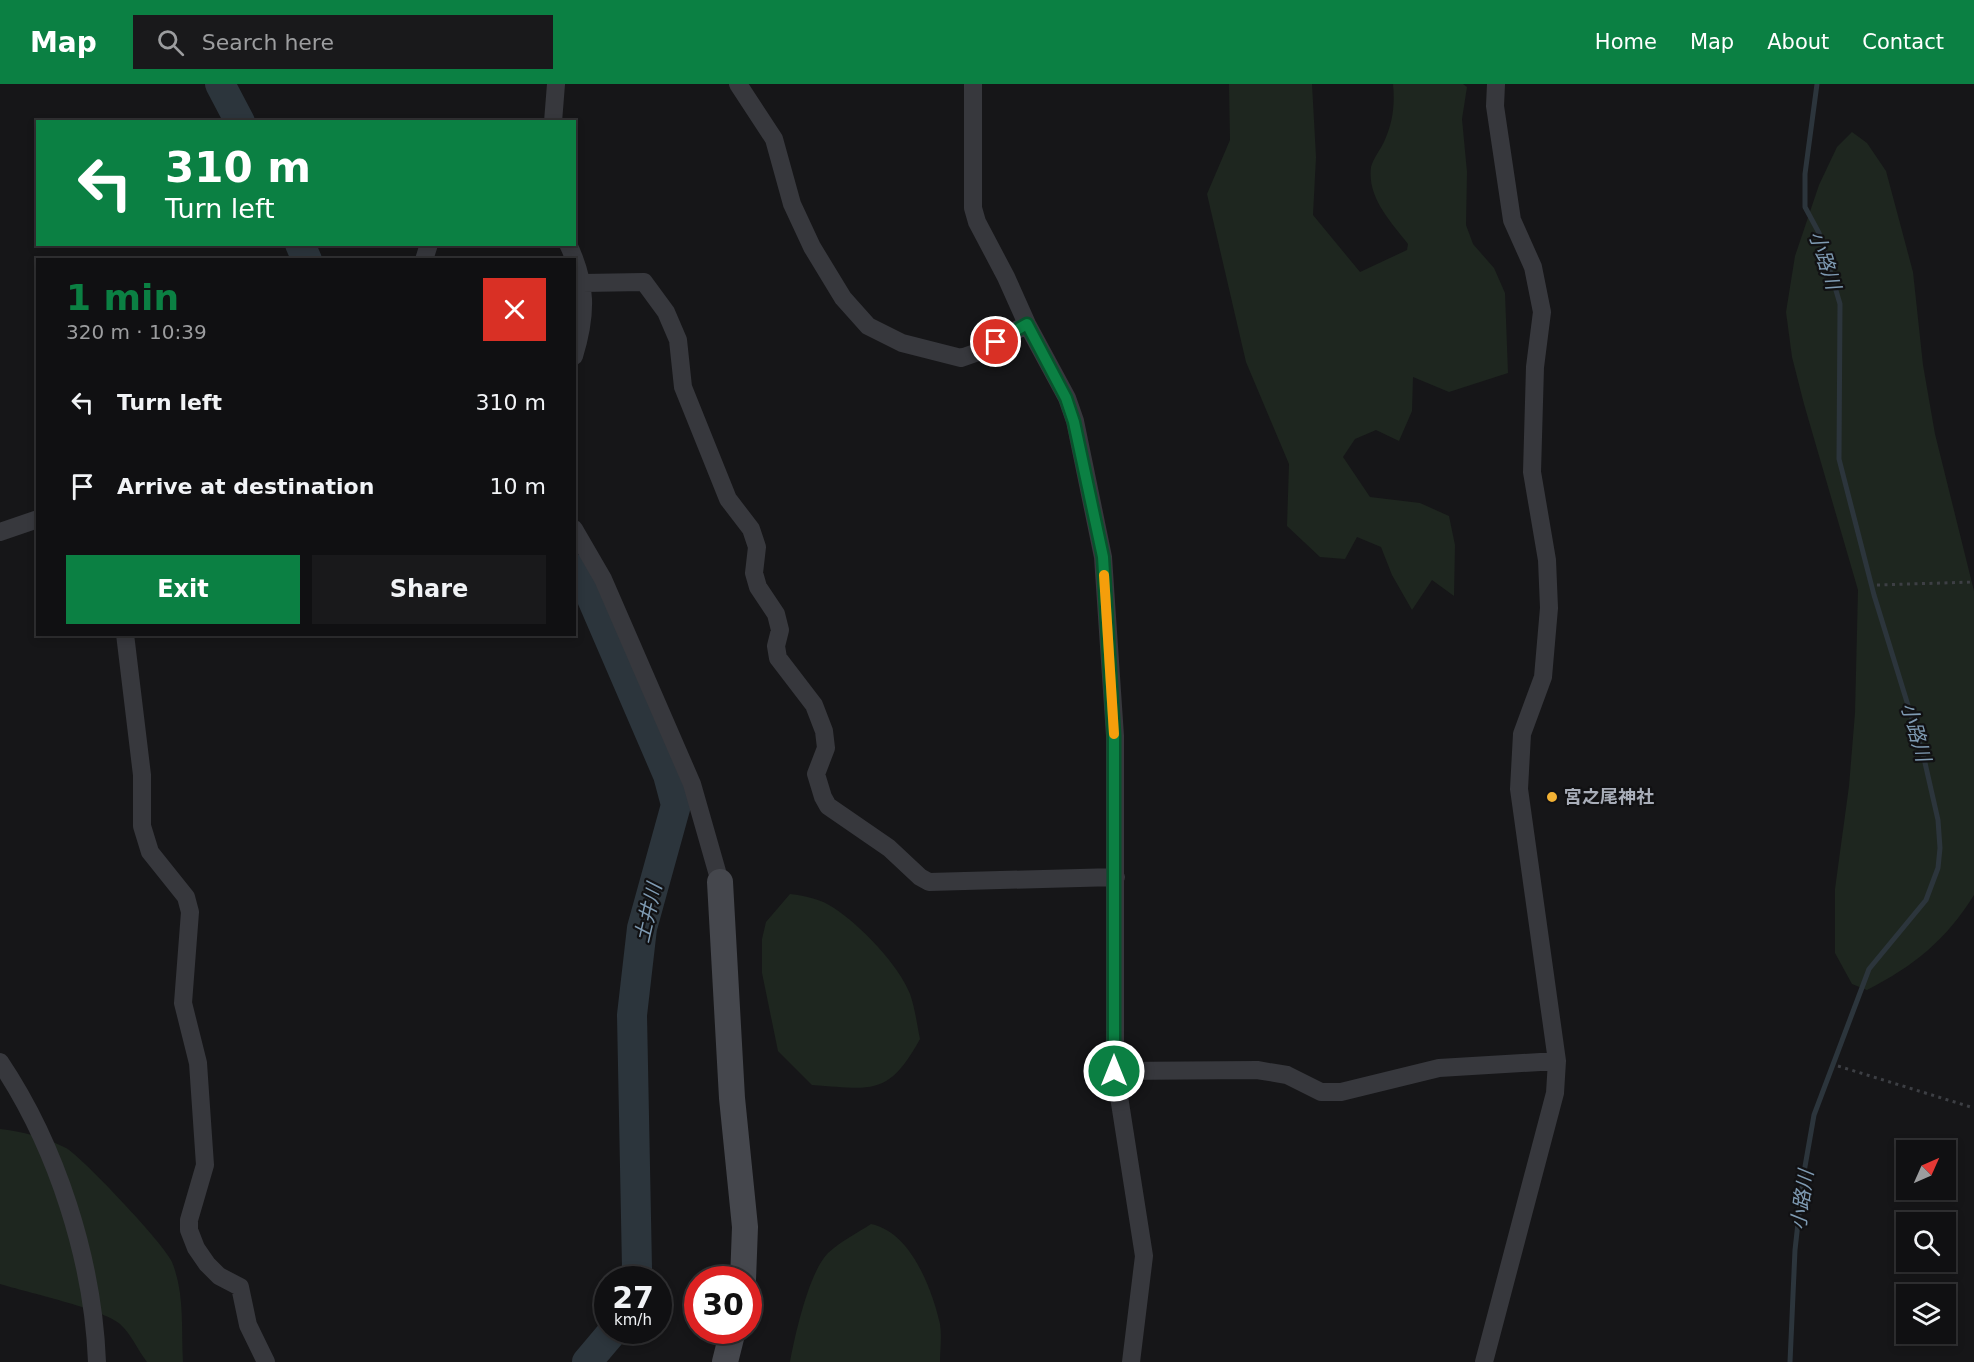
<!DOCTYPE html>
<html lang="en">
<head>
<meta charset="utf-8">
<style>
  body { margin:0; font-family:"DejaVu Sans","Noto Sans JP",sans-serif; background:#19191b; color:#f1f3f6; height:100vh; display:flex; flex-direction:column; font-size:22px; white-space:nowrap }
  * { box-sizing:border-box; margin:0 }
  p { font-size:20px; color:#9c9d9f }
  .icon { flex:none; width:33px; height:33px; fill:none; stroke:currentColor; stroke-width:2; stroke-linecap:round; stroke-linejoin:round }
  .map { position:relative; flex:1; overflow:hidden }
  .drawer { position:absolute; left:36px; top:174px; width:540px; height:378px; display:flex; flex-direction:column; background:#101012; border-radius:0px; box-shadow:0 3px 9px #0003,0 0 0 2px #303032 }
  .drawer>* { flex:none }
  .top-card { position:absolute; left:36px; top:36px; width:540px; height:126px; border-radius:0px; box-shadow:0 3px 9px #0003,0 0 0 2px #303032; background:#0b8043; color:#fff; overflow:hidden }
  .needle { width:39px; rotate:45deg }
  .tools { position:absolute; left:1896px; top:1056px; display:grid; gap:12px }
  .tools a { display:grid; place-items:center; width:60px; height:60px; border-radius:0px; background:#101012; box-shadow:0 3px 9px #0003,0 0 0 2px #303032; font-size:30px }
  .speed { position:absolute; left:594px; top:1182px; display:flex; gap:12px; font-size:30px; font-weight:700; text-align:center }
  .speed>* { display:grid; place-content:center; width:78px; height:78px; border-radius:50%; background:#101012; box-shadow:0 3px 9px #0003,0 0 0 2px #303032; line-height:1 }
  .speed small { font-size:15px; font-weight:400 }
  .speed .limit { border:9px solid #d22; background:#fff; color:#111 }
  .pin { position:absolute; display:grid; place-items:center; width:51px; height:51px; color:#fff; margin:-26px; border:3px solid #fff; border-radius:50%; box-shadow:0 2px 6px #0007 }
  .me { position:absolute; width:66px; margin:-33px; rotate:0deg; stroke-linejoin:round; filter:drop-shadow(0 0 4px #0008) }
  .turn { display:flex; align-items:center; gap:21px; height:126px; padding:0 30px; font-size:27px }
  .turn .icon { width:78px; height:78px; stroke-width:2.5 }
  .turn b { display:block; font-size:42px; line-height:51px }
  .round { display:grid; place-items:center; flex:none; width:63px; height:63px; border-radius:0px; background:#19191b }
  .head { display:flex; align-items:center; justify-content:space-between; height:102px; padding:0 30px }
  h1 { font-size:36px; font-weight:600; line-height:45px; color:#0b8043 }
  .cta { display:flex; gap:12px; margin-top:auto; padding:12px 30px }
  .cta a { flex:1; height:69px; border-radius:0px; background:#0b8043; color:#fff; font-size:24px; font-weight:600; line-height:69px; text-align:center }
  .cta a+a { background:#19191b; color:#f1f3f6 }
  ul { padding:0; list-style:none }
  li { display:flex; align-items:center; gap:18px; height:84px; padding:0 30px }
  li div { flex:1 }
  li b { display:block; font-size:22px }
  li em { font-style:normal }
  header { display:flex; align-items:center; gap:36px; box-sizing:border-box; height:84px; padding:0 30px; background:#0b8043; color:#fff }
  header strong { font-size:28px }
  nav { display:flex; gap:33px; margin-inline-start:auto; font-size:21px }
  .search { width:420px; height:54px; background:#19191b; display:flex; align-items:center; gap:15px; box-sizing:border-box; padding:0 21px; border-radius:0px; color:#9c9d9f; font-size:22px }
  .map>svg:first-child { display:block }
  .green { fill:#1e261f }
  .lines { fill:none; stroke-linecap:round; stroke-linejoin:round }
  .stream { stroke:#2c353c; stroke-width:5 }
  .river { stroke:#2c353c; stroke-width:30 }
  .path { stroke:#3d3f44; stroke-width:3; stroke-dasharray:3 4.5; stroke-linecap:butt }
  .street { stroke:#37383d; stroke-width:18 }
  .secondary { stroke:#45474d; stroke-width:26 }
  .route-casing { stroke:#07532c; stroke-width:15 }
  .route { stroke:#0b8043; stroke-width:10 }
  .slow { stroke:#f59e0b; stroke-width:10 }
  .poi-dot { fill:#f2b134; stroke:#111113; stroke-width:2 }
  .labels { text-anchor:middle; stroke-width:4.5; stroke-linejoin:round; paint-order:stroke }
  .poi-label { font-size:18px; font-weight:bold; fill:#a8adb8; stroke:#111113; text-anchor:start }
  .water-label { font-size:20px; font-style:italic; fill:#7f9bb3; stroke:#111113 }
</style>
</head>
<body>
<header>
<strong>Map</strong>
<div class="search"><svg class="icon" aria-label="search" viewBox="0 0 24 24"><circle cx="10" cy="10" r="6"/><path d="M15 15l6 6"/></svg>Search here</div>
<nav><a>Home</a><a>Map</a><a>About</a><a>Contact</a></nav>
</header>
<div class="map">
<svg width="1974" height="1278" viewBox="0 0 1974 1278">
  <rect width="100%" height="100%" fill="#161618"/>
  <!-- green -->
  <path class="green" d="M 1229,0 L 1312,0 L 1316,73 L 1313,131 L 1360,188 L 1407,166 L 1408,160 C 1391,138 1367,114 1371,83 C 1373,75 1380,66 1384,58 C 1393,38 1395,21 1393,0 L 1463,0 L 1467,3 L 1462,35 L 1467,88 L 1466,141 L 1473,160 L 1494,184 L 1505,209 L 1508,289 L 1449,308 L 1413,293 L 1412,327 L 1399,357 L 1376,346 L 1355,355 L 1343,373 L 1370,413 L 1420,419 L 1449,432 L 1455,461 L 1454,512 L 1432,496 L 1412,526 L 1392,491 L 1381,463 L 1357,453 L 1345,475 L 1320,473 L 1287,442 L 1289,380 L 1246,278 L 1207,110 L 1230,56 Z
    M 1852,48 L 1867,59 L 1886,87 L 1913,188 L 1923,281 L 1935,350 L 1974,507 L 1974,811 C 1946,856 1914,882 1867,906 L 1852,900 L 1835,869 L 1835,805 L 1849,702 L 1855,629 L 1858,506 L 1804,320 L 1792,273 L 1786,228 L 1795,172 L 1819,101 L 1837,63 Z
    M 790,810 C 806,812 821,815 834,824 C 860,841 899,881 910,910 C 915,924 917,941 920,955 C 888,1013 872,1005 812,1001 L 778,967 L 762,889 L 762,855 L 766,838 Z
    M 0,1045 C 21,1047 47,1054 66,1064 C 82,1073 166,1162 172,1178 C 185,1210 181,1244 183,1278 L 147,1278 C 137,1265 132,1251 120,1240 C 103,1225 26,1208 0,1200 Z
    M 871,1140 C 911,1148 932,1205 940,1240 C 942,1252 940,1266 940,1278 L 790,1278 C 795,1251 809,1188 828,1169 C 840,1158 857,1149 871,1140 Z"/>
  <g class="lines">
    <!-- stream -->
    <path class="stream" d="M 1790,1278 L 1795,1166 L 1803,1094 L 1814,1031 L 1869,885 L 1926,816 L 1938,784 L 1940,764 L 1938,736 L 1923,670 L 1874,511 L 1839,375 L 1840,220 L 1819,149 L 1805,123 L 1805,90 L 1817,0"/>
    <!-- river -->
    <path class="river" d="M 220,0 L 240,38
      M 300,160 L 307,176
      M 574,485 L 587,503 L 668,691 L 676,721 L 642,844 L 632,931 L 637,1184 L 635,1196
      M 587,1278 L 614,1246"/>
    <!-- path -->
    <path class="path" d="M 1877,501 L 1974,498
      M 1838,982 L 1974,1024"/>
    <!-- street -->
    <path class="street" d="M 738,0 L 774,55 L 792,120 L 812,163 L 843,214 L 868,242 L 902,259 L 961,274 L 981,267 L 1027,240
      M 973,0 L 973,124 L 977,138 L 1006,193 L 1027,240 L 1067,314 L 1075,337 L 1103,473 L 1115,652 L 1115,987 L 1144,1172 L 1131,1278
      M 553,38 L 556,0
      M 568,160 C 587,200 587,230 574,272
      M 424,176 L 429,160
      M 583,199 L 644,198 L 666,228 L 678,256 L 683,303 L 728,415 L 751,445 L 757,463 L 754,489 L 758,503 L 776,530 L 780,546 L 776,562 L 778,574 L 814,621 L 824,647 L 826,664 L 816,690 L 823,713 L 828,722 L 889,764 L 920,793 L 929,798 L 1116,793
      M 574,445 L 603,495 L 692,700 L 720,798
      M 0,448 L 38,435
      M 125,550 L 142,691 L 142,742 L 150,768 L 186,813 L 190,828 L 183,919 L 198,979 L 205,1081 L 189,1136 L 189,1146 L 196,1164 L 207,1180 L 219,1192 L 240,1203 L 248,1241 L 266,1278
      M 0,978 C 57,1063 93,1176 97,1278
      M 1115,987 L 1257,986 L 1287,991 L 1321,1008 L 1341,1008 L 1439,984 L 1557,977
      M 1484,1278 L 1555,1009 L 1557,977 L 1519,705 L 1522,650 L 1543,593 L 1549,524 L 1547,476 L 1532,388 L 1535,283 L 1542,228 L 1533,183 L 1512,136 L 1495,22 L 1496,0"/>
    <!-- secondary -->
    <path class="secondary" d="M 720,798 L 732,1014 L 745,1143 L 743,1196
      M 725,1278 L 733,1246"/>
  </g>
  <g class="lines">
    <defs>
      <path id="route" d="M 996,258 L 1027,240 L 1066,314 L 1074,338 L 1103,473 L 1114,652 L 1114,987"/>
    </defs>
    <!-- route casing -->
    <use href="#route" class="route-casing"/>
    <!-- route -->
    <use href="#route" class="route"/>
    <!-- slow -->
    <path class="slow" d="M 1104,491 L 1114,650"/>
  </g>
  <!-- markers -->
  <circle class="poi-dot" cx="1552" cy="713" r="6"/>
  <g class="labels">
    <!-- poi labels -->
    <g class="poi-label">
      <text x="1564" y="719">宮之尾神社</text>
    </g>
    <!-- water labels -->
    <g class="water-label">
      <text transform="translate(1825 176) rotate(72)" y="7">小路川</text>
      <text transform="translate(1916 648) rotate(74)" y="7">小路川</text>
      <text transform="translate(648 829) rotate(-77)" y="7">土井川</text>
      <text transform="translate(1802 1116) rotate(-82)" y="7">小路川</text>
    </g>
  </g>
</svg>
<div class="tools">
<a><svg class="needle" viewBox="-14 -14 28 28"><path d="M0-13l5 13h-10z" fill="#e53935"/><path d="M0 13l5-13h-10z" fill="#9c9d9f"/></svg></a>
<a><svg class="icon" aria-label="search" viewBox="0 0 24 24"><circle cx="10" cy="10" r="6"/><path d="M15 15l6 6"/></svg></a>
<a><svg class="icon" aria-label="layers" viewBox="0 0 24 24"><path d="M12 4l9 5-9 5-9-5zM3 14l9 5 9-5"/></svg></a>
</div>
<div class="speed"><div>27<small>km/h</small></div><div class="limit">30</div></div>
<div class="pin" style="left:996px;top:258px;background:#d93025"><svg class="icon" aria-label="arrive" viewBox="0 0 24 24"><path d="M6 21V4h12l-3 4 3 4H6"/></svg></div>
<svg class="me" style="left:1114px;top:987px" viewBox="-20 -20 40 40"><circle r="17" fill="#0b8043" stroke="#fff" stroke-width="3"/><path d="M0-11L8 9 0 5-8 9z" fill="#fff"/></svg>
<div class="top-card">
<div class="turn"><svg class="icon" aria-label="left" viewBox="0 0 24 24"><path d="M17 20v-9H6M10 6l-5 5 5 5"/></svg><div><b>310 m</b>Turn left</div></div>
</div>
<section class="drawer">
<div class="head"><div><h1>1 min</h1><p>320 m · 10:39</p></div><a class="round" style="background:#d93025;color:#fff"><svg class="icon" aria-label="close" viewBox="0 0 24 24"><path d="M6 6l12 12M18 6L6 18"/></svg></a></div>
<ul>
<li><svg class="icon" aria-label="left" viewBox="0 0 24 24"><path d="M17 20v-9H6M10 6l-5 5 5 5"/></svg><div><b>Turn left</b></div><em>310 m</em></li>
<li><svg class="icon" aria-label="arrive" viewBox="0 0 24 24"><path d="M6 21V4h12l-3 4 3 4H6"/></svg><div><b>Arrive at destination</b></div><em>10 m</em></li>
</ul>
<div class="cta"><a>Exit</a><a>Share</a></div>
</section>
</div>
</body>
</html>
